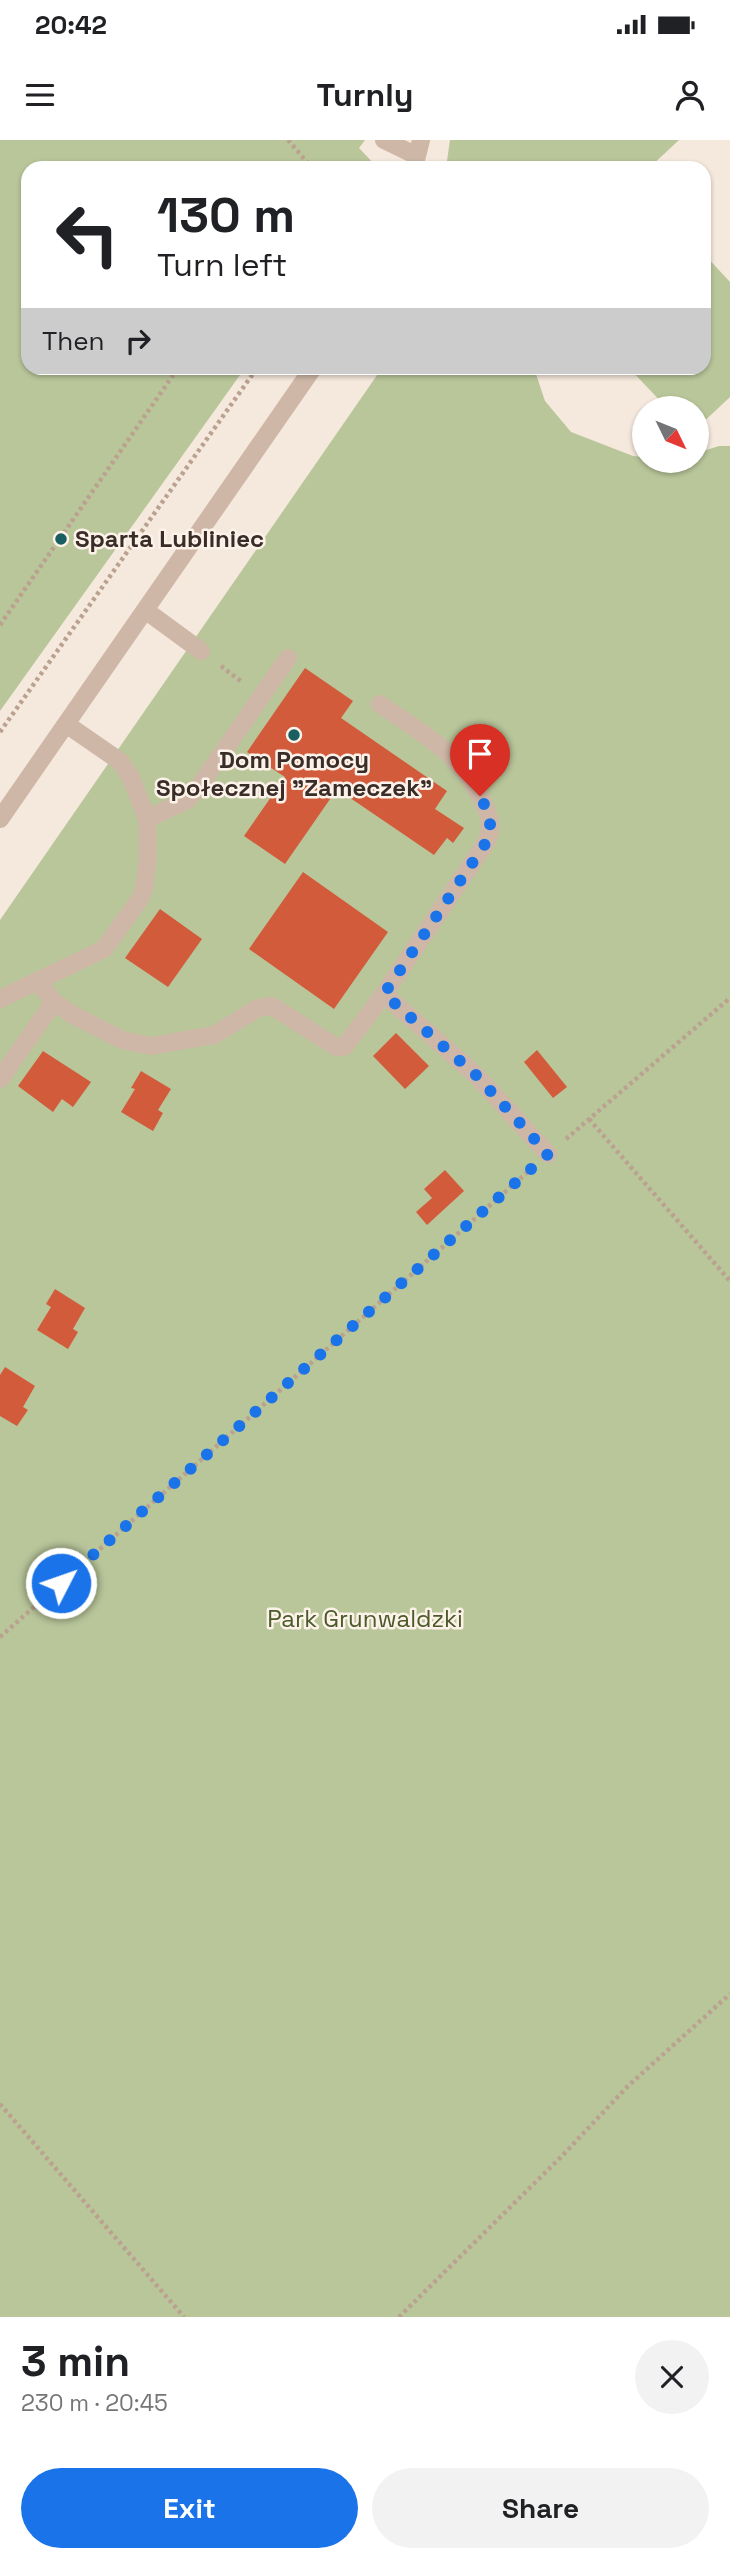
<!DOCTYPE html>
<html lang="en">
<head>
<meta charset="utf-8">
<style>
  body { margin:0; font-family:"Space Grotesk",sans-serif; background:#f2f2f2; color:#202124; height:100vh; display:flex; flex-direction:column; font-size:26px; white-space:nowrap }
  * { box-sizing:border-box; margin:0 }
  p { font-size:23px; color:#757577 }
  .icon { flex:none; width:38px; height:38px; fill:none; stroke:currentColor; stroke-width:2; stroke-linecap:round; stroke-linejoin:round }
  .map { position:relative; height:2177px; overflow:hidden }
  .sheet { display:flex; flex-direction:column; background:#fff; flex:1 }
  .sheet>* { flex:none }
  .hud { position:absolute; left:21px; top:21px; width:690px; height:214px; border-radius:21px; box-shadow:0 2px 5px #0004; background:#fff; color:#202124; overflow:hidden }
  .needle { width:46px; rotate:133deg }
  .controls { position:absolute; left:632px; top:256px; display:grid; gap:14px }
  .controls a { display:grid; place-items:center; width:77px; height:77px; border-radius:50%; background:#fff; box-shadow:0 2px 5px #0004; font-size:35px }
  .pin { position:absolute; display:grid; place-items:center; width:60px; height:60px; color:#fff; margin:-72px -30px; border-radius:50% 50% 50% 0; rotate:-45deg; box-shadow:0 0 7px #0007 }
  .pin .icon { rotate:45deg }
  .me { position:absolute; width:77px; margin:-38px; rotate:49deg; stroke-linejoin:round; filter:drop-shadow(0 0 5px #0008) }
  .turn { display:flex; align-items:center; gap:24px; height:147px; padding:0 21px; font-size:32px }
  .turn .icon { width:91px; height:91px; stroke-width:2.5 }
  .turn b { display:block; font-size:49px; line-height:60px }
  .then { display:flex; align-items:center; height:66px; padding:0 21px; background:#0003; gap:14px; font-size:26px }
  .round { display:grid; place-items:center; flex:none; width:74px; height:74px; border-radius:37px; background:#f2f2f2 }
  .overview { display:flex; align-items:center; justify-content:space-between; height:119px; padding:0 21px }
  h1 { font-size:42px; font-weight:700; line-height:52px }
  .button { display:flex; gap:14px; margin-top:auto; padding:14px 21px }
  .button a { flex:1; height:80px; border-radius:42px; background:#1a73e8; color:#fff; font-size:28px; font-weight:700; line-height:80px; text-align:center }
  .button a+a { background:#f2f2f2; color:#202124 }
  .status { display:flex; justify-content:space-between; align-items:center; height:49px; padding:0 35px; background:#fff; direction:ltr }
  .status svg { height:19px; fill:currentColor }
  header { display:flex; justify-content:space-between; align-items:center; height:91px; padding:0 21px; background:#fff; font-size:32px; font-weight:700 }
  .map>svg:first-child { display:block }
  .green { fill:#b9c69a }
  .building { fill:#d25b3c }
  .lines { fill:none; stroke-linecap:round; stroke-linejoin:round }
  .path { stroke:#baa190; stroke-width:4.5; stroke-dasharray:3.5 3.5; stroke-linecap:butt }
  .minor { stroke:#ceb7a6; stroke-width:18 }
  .route { stroke:#1a73e8; stroke-width:12; stroke-dasharray:0 21.6 }
  .poi-dot { fill:#195e60; stroke:#fcf2e9; stroke-width:2.5 }
  .labels { text-anchor:middle; stroke-width:5; stroke-linejoin:round; paint-order:stroke }
  .poi-label { font-size:24px; font-weight:bold; fill:#3a2d28; stroke:#fcf2e9; text-anchor:start }
  .park-label { font-size:24px; fill:#4a5b29; stroke:#fcf2e9 }
</style>
</head>
<body>
<div class="status"><b>20:42</b><svg viewBox="0 0 49 12"><path d="M0 12V9h3v3zM5 12V6h3v6zM10 12V3h3v9zM15 12V0h3v12zM26 1h20v11H26zM47 4h2v5h-2z"/></svg></div>
<header><svg class="icon" aria-label="menu" viewBox="0 0 24 24"><path d="M4 6h16M4 12h16M4 18h16"/></svg>Turnly<svg class="icon" aria-label="person" viewBox="0 0 24 24"><circle cx="12" cy="8" r="4"/><path d="M4 21q1-7 8-7t8 7"/></svg></header>
<div class="map">
<svg width="730" height="2177" viewBox="0 0 730 2177">
  <rect width="100%" height="100%" fill="#f5e8dc"/>
  <!-- green -->
  <path class="green" d="M 0,0 L 365,0 L 359,8 L 378,28 L 28,28 L 28,228 L 245,228 L 0,571 Z
    M 450,0 L 679,0 L 649,28 L 446,28 Z
    M 704,114 L 730,142 L 730,257 L 697,288 L 696,268 L 667,268 L 629,228 L 704,228 Z
    M 382,228 L 534,228 L 545,261 L 571,292 L 633,316 L 644,317 L 644,320 L 696,320 L 697,313 L 719,306 L 730,306 L 730,2177 L 0,2177 L 0,780 Z"/>
  <!-- building -->
  <path class="building" d="M 305,528 L 353,561 L 341,578 L 447,651 L 435,669 L 464,688 L 453,703 L 447,698 L 434,715 L 337,649 L 285,724 L 244,696 L 285,637 L 247,612 Z
    M 303,732 L 388,792 L 334,869 L 249,809 Z
    M 160,769 L 202,799 L 168,847 L 125,818 Z
    M 396,893 L 429,926 L 405,949 L 373,916 Z
    M 537,910 L 567,947 L 553,958 L 524,922 Z
    M 43,911 L 91,942 L 73,967 L 62,959 L 53,972 L 18,946 Z
    M 141,931 L 171,949 L 158,970 L 163,973 L 153,991 L 121,972 L 135,949 L 131,948 Z
    M 445,1030 L 464,1051 L 427,1085 L 416,1072 L 432,1058 L 424,1049 Z
    M 55,1149 L 85,1168 L 73,1189 L 78,1192 L 68,1209 L 37,1190 L 51,1167 L 46,1164 Z
    M 5,1227 L 35,1246 L 23,1267 L 28,1270 L 17,1286 L 0,1276 L 0,1235 Z"/>
  <g class="lines">
    <!-- path -->
    <path class="path" d="M 288,0 L 312,28
      M 268,228 L 279,234
      M 0,485 L 178,228
      M 221,526 L 242,542
      M 0,592 L 257,228
      M 589,979 L 730,1141
      M 566,999 L 730,858
      M 0,1497 L 530,1030
      M 0,1964 L 184,2177
      M 399,2177 L 561,2017 L 628,1946 L 730,1854"/>
    <!-- minor -->
    <path class="minor" d="M 384,0 L 417,16
      M 414,28 L 421,0
      M 145,470 L 201,511
      M 380,564 C 424,595 457,610 482,660 C 489,675 493,684 487,701 L 384,854
      M 0,679 L 313,228
      M 147,679 L 187,660 L 198,648 L 288,518
      M 37,841 L 54,862 L 73,875 L 122,900 L 151,906 L 214,895 L 258,868 L 272,866 L 336,907 L 344,907 L 384,854 L 476,935 L 548,1014
      M 0,859 L 104,809 L 140,759 L 144,748 L 148,719 L 147,679 L 131,638 L 121,622 L 66,584
      M 0,939 L 54,862"/>
  </g>
  <g class="lines">
    <!-- route -->
    <path class="route" d="M 61,1443 L 548,1014 L 476,935 L 384,854 L 487,701 C 494,683 488,672 480,656"/>
  </g>
  <!-- markers -->
  <g class="poi-dot">
    <circle cx="61" cy="399" r="7"/>
    <circle cx="294" cy="595" r="7"/>
  </g>
  <g class="labels">
    <!-- poi labels -->
    <g class="poi-label">
      <text x="75" y="407">Sparta Lubliniec</text>
      <text x="294" y="628" text-anchor="middle">Dom Pomocy<tspan x="294" dy="28">Społecznej "Zameczek"</tspan></text>
    </g>
    <!-- park labels -->
    <g class="park-label">
      <text x="365" y="1487">Park Grunwaldzki</text>
    </g>
  </g>
</svg>
<div class="controls">
<a><svg class="needle" viewBox="-14 -14 28 28"><path d="M0-13l5 13h-10z" fill="#e53935"/><path d="M0 13l5-13h-10z" fill="#757577"/></svg></a>
</div>
<div class="pin" style="left:480px;top:656px;background:#d93025"><svg class="icon" aria-label="arrive" viewBox="0 0 24 24"><path d="M6 21V4h12l-3 4 3 4H6"/></svg></div>
<svg class="me" style="left:61px;top:1443px" viewBox="-20 -20 40 40"><circle r="17" fill="#1a73e8" stroke="#fff" stroke-width="3"/><path d="M0-11L8 9 0 5-8 9z" fill="#fff"/></svg>
<div class="hud">
<div class="turn"><svg class="icon" aria-label="left" viewBox="0 0 24 24"><path d="M17 20v-9H6M10 6l-5 5 5 5"/></svg><div><b>130 m</b>Turn left</div></div>
<div class="then">Then<svg class="icon" aria-label="right" viewBox="0 0 24 24"><path d="M7 20v-9h11M14 6l5 5-5 5"/></svg></div>
</div>
</div>
<section class="sheet">
<div class="overview"><div><h1>3 min</h1><p>230 m · 20:45</p></div><a class="round"><svg class="icon" aria-label="close" viewBox="0 0 24 24"><path d="M6 6l12 12M18 6L6 18"/></svg></a></div>
<div class="button"><a>Exit</a><a>Share</a></div>
</section>
</body>
</html>
